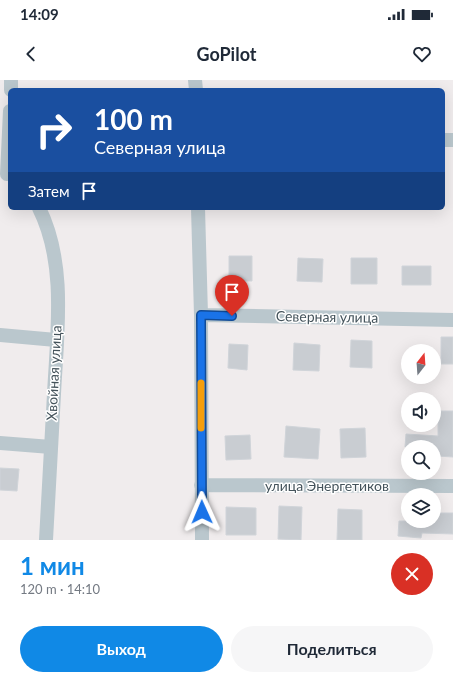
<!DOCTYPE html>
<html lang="ru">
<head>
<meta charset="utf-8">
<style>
  body { margin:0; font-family:Lato,sans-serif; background:#f6f6f7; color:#1f2937; height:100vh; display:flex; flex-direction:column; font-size:15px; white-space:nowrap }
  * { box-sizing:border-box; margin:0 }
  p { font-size:13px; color:#747a83 }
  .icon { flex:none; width:22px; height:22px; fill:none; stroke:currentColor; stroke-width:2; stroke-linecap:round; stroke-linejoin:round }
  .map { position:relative; height:460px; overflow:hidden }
  .sheet { display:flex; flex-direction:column; background:#fff; flex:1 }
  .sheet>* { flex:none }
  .banner { position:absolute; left:8px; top:8px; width:437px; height:122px; border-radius:6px; box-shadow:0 4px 16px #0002; background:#1a4fa0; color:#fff; overflow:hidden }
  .needle { width:26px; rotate:17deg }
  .buttons { position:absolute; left:401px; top:264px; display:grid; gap:8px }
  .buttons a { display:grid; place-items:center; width:40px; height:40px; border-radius:50%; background:#fff; box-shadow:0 4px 16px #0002; font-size:20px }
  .pin { position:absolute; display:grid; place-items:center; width:34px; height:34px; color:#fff; margin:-41px -17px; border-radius:50% 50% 50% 0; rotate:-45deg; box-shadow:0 0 4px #0007 }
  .pin .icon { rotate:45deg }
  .me { position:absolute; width:44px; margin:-22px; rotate:359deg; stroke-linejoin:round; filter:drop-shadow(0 0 3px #0008) }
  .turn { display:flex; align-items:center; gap:14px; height:84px; padding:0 20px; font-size:18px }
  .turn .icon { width:52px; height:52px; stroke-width:2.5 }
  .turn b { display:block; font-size:28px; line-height:34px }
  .then { display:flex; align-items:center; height:38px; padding:0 20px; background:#0003; gap:8px; font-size:15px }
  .round { display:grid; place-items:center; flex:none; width:42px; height:42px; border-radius:21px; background:#f6f6f7 }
  .summary { display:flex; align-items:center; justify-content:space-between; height:68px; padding:0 20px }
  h1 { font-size:24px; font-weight:700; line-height:30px; color:#1089e6 }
  .action { display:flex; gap:8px; margin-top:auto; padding:8px 20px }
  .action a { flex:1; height:46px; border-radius:24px; background:#1089e6; color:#fff; font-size:16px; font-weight:700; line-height:46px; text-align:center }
  .action a+a { background:#f6f6f7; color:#1f2937 }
  .status { display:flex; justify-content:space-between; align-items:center; height:28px; padding:0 20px; background:#fff; direction:ltr }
  .status svg { height:11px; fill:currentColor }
  header { display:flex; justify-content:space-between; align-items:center; height:52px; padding:0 20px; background:#fff; font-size:18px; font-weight:700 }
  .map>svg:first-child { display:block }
  .building { fill:#c9cdd2; stroke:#d0d4d9 }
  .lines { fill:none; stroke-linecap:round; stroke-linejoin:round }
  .minor { stroke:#bac7cd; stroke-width:14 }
  .route-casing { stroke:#114b97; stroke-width:10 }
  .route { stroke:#1a73e8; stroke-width:7 }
  .slow { stroke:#f59e0b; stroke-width:7 }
  .labels { text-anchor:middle; stroke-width:3; stroke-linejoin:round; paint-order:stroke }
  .street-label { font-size:14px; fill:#44535b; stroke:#fff }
</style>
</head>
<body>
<div class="status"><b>14:09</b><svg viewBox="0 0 49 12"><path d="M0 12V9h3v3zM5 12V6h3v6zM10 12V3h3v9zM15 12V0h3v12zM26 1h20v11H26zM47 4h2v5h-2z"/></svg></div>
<header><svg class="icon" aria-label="back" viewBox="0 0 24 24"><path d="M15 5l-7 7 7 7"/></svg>GoPilot<svg class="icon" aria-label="heart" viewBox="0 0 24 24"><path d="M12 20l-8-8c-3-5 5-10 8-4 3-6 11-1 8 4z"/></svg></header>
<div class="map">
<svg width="453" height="460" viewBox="0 0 453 460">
  <rect width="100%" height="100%" fill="#f0eced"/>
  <!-- building -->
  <path class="building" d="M 229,176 L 252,176 L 252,201 L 229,201 Z
    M 298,178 L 323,179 L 322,202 L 297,201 Z
    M 351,178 L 377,178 L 377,204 L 351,204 Z
    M 402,186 L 431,186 L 431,205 L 402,205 Z
    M 441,257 L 453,257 L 453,284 L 441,284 Z
    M 351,260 L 372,261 L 372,288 L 350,287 Z
    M 294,263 L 320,265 L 319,291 L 293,290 Z
    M 229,264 L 248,265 L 247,290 L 228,288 Z
    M 438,331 L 453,331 L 453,377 L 437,376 L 437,367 L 405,367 L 406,354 L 438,356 Z
    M 286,346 L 320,349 L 318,379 L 284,377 Z
    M 365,348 L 366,377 L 341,378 L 340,349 Z
    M 250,355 L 251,379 L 226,380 L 225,356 Z
    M 0,388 L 19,389 L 17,411 L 0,410 Z
    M 279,426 L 302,427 L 301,460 L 278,459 Z
    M 226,427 L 256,428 L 256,455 L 226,455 Z
    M 338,429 L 362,430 L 362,460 L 337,460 Z
    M 435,433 L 453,433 L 453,454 L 422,453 L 421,458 L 398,456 L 399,441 L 435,441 Z"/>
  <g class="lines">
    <!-- minor -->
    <path class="minor" d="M 195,0 L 196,10
      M 11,10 L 11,0
      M 443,60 L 453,60
      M 7,94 L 10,31
      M 39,128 C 67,184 57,253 54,314 C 51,363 49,411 46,460
      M 198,128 L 201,235 L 202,460
      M 201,235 L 453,240
      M 0,255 L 56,260
      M 0,363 L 51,367
      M 201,405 L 453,406"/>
  </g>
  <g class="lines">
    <defs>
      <path id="route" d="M 202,432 L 201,235 L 232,236"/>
    </defs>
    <!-- route casing -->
    <use href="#route" class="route-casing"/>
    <!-- route -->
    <use href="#route" class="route"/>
    <!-- slow -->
    <path class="slow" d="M 201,303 L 201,348"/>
  </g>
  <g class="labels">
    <!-- street labels -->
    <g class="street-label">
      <text transform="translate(327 237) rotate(1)" y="5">Северная улица</text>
      <text transform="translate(54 293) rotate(-87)" y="5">Хвойная улица</text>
      <text x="327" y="411">улица Энергетиков</text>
    </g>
  </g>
</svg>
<div class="buttons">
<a><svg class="needle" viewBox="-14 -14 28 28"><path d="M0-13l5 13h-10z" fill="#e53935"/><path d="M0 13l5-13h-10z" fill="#747a83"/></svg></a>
<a><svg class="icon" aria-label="sound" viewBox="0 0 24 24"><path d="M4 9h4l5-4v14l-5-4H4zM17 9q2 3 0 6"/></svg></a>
<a><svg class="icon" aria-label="search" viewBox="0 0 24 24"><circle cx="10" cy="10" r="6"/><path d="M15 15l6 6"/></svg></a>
<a><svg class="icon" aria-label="layers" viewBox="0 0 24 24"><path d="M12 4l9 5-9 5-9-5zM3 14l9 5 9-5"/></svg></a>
</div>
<div class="pin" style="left:232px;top:236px;background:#d93025"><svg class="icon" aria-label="arrive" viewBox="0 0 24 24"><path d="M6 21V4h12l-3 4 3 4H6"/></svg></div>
<svg class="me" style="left:202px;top:432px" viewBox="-20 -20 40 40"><path d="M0-17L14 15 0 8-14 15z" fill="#1a73e8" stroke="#fff" stroke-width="4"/></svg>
<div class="banner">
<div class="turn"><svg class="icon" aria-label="right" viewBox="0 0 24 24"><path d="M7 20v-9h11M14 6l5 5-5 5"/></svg><div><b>100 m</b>Северная улица</div></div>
<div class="then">Затем<svg class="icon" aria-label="arrive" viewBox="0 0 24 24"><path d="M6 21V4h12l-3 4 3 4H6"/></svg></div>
</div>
</div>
<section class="sheet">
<div class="summary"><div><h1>1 мин</h1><p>120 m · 14:10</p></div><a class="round" style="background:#d93025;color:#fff"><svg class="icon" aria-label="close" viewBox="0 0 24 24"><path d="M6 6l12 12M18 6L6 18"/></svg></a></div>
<div class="action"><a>Выход</a><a>Поделиться</a></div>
</section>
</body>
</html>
